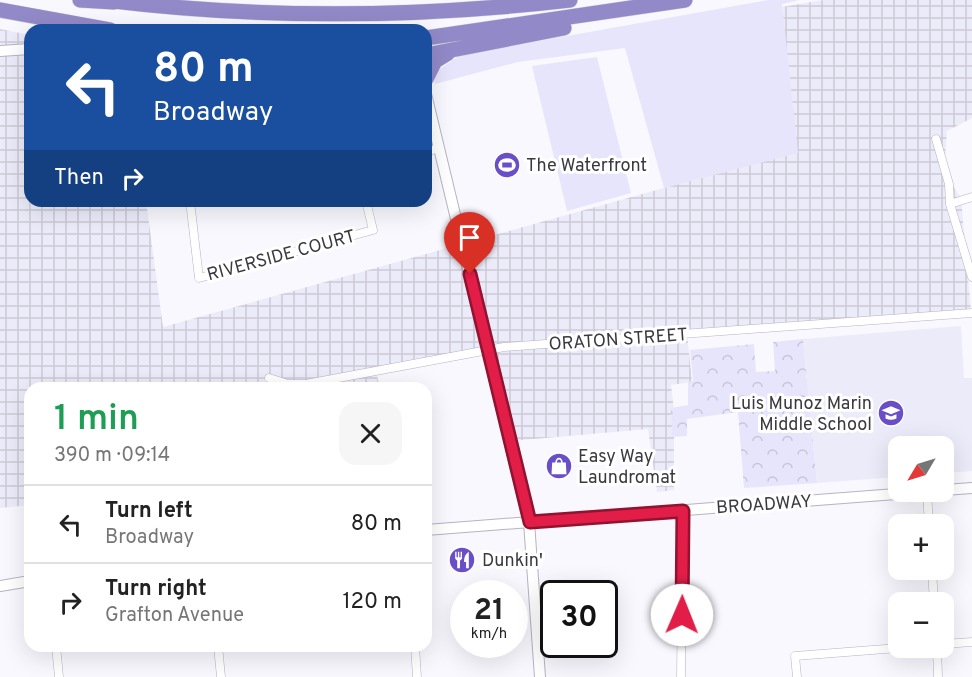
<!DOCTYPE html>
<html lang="en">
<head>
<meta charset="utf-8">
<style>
  body { margin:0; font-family:Overpass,sans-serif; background:#f6f6f6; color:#222; height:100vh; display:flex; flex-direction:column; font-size:22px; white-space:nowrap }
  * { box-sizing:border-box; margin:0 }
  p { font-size:20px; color:#767676 }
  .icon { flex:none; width:33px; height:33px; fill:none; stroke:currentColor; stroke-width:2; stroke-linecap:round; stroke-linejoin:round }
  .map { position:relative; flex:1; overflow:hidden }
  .side { position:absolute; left:24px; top:382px; width:408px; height:270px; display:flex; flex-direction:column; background:#fff; border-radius:18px; box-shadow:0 6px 24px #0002 }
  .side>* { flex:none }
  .banner { position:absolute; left:24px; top:24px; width:408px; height:183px; border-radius:18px; box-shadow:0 6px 24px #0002; background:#1a4fa0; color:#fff; overflow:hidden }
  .needle { width:39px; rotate:232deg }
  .buttons { position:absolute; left:888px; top:436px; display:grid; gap:12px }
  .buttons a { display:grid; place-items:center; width:66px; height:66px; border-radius:12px; background:#fff; box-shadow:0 6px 24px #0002; font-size:30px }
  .speed { position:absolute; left:450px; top:580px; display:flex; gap:12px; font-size:30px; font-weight:700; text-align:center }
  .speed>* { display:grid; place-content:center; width:78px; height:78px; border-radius:50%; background:#fff; box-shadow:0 6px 24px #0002; line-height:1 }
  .speed small { font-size:15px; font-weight:400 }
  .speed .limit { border:3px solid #111; border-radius:9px; background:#fff; color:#111 }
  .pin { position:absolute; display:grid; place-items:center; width:51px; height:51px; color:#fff; margin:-62px -26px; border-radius:50% 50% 50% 0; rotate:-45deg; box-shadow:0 0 6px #0007 }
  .pin .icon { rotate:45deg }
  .me { position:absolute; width:66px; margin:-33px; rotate:1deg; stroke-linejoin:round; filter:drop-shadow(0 0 4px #0008) }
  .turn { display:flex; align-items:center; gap:21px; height:126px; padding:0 30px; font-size:27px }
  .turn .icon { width:78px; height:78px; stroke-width:2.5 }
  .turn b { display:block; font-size:42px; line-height:51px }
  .then { display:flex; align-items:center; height:57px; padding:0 30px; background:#0003; gap:12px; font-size:22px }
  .round { display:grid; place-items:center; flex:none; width:63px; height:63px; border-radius:18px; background:#f6f6f6 }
  .summary { display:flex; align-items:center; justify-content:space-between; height:102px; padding:0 30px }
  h1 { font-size:36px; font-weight:600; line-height:45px; color:#1e9e55 }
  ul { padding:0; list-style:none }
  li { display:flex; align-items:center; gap:18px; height:78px; padding:0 30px; border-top:2px solid #e0e0e0 }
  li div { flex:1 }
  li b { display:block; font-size:22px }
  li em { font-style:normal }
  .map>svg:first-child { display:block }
  .built { fill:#ecebf9 }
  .industrial { fill:url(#industrial-grid) }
  .grass { fill:#e7e5fc }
  .park { fill:url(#park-crowns) }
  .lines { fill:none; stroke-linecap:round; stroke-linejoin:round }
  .street-casing { stroke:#b5b4c3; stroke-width:9 }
  .secondary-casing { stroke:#b5b4c3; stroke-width:12 }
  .highway-casing { stroke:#d7d7d9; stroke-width:16 }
  .street { stroke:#fff; stroke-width:8 }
  .secondary { stroke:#fff; stroke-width:10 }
  .highway { stroke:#928ac8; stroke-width:15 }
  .route-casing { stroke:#92132f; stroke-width:15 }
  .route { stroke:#e11d48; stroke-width:10 }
  .labels { text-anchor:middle; stroke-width:6; stroke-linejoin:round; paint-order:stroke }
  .poi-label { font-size:18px; fill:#39393f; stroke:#fff; text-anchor:start }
  .street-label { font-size:18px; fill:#39393f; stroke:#fff }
</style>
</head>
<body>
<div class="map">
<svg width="972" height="677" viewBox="0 0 972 677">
  <defs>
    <pattern id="industrial-grid" width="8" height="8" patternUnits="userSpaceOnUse" patternTransform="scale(1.5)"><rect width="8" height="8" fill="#ecebf9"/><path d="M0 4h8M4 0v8" fill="none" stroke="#cbcad6"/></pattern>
    <pattern id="park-crowns" width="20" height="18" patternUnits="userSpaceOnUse" patternTransform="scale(1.5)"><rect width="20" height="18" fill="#e7e5fc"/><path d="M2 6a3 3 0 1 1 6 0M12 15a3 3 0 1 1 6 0" fill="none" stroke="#c7c5d9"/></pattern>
  </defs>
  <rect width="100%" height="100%" fill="#f9f8ff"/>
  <!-- built -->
  <path class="built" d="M 961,326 L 964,378 L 972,378 L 972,471 L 944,473 L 944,447 L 898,447 L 898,477 L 817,483 L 803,339 Z"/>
  <!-- industrial -->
  <path class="industrial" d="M 823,0 L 972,0 L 972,118 L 947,131 L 944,172 L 961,198 L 971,311 L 687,334 L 692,382 L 671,385 L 674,410 L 674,490 L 657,492 L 648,429 L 511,441 L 488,348 L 375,368 L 380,388 L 30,388 L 30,505 L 0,508 L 0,29 L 30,35 L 30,201 L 146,201 L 163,327 L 797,151 L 782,7 Z"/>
  <!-- grass -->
  <path class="grass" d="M 768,0 L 799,0 L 782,4 L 798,153 L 664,188 L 625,48 L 518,62 L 435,84 L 433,74 L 460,55 Z
    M 597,57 L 631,193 L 567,211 L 532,66 Z"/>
  <!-- park -->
  <path class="park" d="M 803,339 L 817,483 L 744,488 L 738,412 L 687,419 L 687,436 L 672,437 L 671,408 L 688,405 L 688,382 L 693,381 L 690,350 L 754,344 L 756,372 L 775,371 L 773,342 Z"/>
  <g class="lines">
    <defs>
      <path id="street" d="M 936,139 L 949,184 L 950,204 L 972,277
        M 426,152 L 439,148
        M 190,201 L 199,278 L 373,230 L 366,201
        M 950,204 L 972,197
        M 269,378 L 288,384 L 306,384 L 504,347 L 972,313
        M 927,492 L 929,525
        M 932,570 L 934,603
        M 944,644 L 972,642
        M 56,646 L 59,677
        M 218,646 L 221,677
        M 415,646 L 417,677
        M 937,648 L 938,677
        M 681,677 L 683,511
        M 797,677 L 795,656 L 898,648"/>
      <path id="secondary" d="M 0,51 L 30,49
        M 426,94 L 529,522 L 540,677
        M 944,490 L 972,488
        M 426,530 L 922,492
        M 0,586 L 30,581"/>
      <path id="highway" d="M 80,0 L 114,2
        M 105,0 C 260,19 415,18 570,0
        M 0,10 L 110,30
        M 426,38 L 685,0
        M 426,55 L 564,28
        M 426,79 L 435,61 L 448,53"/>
    </defs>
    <!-- street casing -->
    <use href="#street" class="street-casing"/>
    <!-- secondary casing -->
    <use href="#secondary" class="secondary-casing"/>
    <!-- highway casing -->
    <use href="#highway" class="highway-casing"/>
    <!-- street -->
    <use href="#street" class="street"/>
    <!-- secondary -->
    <use href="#secondary" class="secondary"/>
    <!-- highway -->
    <use href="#highway" class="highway"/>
  </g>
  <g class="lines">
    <defs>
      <path id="route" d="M 470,274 L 530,522 L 683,511 L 682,615"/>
    </defs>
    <!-- route casing -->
    <use href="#route" class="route-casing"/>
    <!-- route -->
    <use href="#route" class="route"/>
  </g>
  <!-- icons -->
  <defs>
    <symbol id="stadium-disc" viewBox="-11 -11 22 22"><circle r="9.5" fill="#6a4ec7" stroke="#fff"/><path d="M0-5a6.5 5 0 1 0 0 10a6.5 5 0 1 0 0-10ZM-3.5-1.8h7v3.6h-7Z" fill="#fff"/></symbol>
    <symbol id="school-disc" viewBox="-11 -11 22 22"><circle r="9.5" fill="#6a4ec7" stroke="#fff"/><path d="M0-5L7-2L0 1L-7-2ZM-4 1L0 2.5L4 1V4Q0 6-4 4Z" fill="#fff"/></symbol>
    <symbol id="shop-disc" viewBox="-11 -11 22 22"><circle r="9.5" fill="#6a4ec7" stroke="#fff"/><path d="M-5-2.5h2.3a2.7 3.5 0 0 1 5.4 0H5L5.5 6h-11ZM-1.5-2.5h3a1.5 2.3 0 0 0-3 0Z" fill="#fff"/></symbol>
    <symbol id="restaurant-disc" viewBox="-11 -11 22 22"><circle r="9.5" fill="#6a4ec7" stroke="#fff"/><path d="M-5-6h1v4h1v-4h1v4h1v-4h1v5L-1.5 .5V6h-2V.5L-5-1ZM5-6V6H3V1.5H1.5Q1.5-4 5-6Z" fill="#fff"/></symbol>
  </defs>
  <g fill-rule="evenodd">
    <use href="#stadium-disc" x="492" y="150" width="30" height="30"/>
    <use href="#school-disc" x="876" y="398" width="30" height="30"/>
    <use href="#shop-disc" x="544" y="451" width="30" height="30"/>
    <use href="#restaurant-disc" x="447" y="545" width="30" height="30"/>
  </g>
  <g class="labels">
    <!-- poi labels -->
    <g class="poi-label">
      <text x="526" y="171">The Waterfront</text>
      <text x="872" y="409" text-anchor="end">Luis Munoz Marin<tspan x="872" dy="21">Middle School</tspan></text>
      <text x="578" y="462">Easy Way<tspan x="578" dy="21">Laundromat</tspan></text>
      <text x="482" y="566">Dunkin'</text>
    </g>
    <!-- street labels -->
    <g class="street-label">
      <text transform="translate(281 255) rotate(-15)" y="6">RIVERSIDE COURT</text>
      <text transform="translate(618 339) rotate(-4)" y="6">ORATON STREET</text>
      <text transform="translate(764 504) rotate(-4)" y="6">BROADWAY</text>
    </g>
  </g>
</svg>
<div class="buttons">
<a><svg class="needle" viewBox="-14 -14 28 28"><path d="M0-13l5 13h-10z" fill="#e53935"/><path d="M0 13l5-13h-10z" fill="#767676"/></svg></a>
<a>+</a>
<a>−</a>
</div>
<div class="speed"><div>21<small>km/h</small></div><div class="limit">30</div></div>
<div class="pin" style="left:470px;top:274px;background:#d93025"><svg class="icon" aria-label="arrive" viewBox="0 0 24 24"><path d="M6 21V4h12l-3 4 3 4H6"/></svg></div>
<svg class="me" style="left:682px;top:615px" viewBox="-20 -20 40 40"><circle r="19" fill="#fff"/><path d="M0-13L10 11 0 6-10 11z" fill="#e11d48"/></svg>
<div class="banner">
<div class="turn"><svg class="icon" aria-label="left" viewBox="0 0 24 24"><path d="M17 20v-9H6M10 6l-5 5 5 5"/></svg><div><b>80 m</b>Broadway</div></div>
<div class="then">Then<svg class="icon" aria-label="right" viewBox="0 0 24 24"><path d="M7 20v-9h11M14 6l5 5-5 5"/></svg></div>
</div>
<section class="side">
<div class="summary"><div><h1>1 min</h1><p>390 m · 09:14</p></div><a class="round"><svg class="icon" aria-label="close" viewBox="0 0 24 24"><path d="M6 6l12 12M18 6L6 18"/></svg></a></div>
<ul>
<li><svg class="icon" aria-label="left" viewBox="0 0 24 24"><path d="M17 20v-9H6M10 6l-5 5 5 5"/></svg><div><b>Turn left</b><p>Broadway</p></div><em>80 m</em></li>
<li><svg class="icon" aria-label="right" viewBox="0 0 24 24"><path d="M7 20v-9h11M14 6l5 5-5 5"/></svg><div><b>Turn right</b><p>Grafton Avenue</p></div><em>120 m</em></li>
</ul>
</section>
</div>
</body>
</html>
